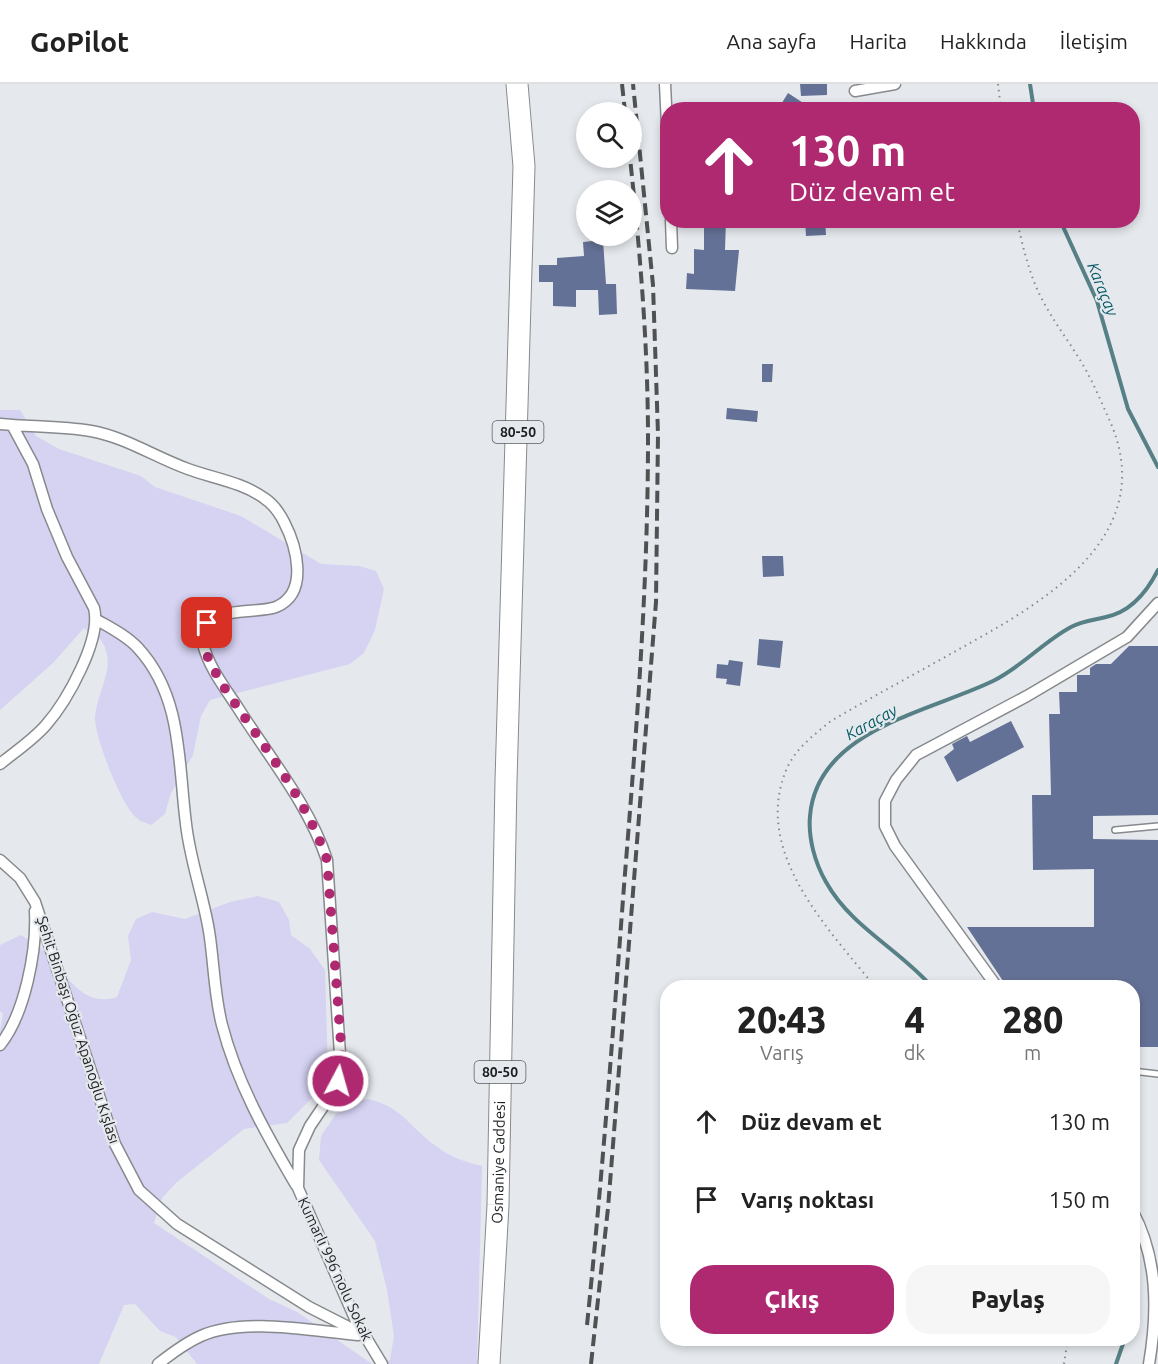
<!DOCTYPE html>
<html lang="tr">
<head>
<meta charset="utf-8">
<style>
  body { margin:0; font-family:Ubuntu,sans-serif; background:#f6f6f6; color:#222; height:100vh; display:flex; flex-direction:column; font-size:22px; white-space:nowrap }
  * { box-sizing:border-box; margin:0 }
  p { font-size:20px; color:#767676 }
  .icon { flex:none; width:33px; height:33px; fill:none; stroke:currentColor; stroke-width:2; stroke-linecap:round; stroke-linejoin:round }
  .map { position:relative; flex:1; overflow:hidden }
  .drawer { position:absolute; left:660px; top:896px; width:480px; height:366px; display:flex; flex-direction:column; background:#fff; border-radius:24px; box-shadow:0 3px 9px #0003 }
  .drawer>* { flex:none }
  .banner { position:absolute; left:660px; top:18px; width:480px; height:126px; border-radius:24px; box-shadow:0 3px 9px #0003; background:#ae2970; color:#fff; overflow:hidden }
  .buttons { position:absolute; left:576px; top:18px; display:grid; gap:12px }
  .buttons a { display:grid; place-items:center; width:66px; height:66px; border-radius:50%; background:#fff; box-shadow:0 3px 9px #0003; font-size:30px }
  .pin { position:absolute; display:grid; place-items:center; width:51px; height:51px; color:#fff; margin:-26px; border-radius:12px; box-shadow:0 3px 9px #0006 }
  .me { position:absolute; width:66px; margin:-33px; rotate:6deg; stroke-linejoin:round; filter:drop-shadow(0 0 4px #0008) }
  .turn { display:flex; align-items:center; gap:21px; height:126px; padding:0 30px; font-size:27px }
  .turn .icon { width:78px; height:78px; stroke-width:2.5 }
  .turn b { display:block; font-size:42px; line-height:51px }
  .eta { display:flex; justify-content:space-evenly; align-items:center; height:102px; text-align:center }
  .eta b { font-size:36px; font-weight:800; line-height:42px }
  .action { display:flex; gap:12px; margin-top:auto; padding:12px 30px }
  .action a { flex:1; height:69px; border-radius:24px; background:#ae2970; color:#fff; font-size:24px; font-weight:800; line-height:69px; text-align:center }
  .action a+a { background:#f6f6f6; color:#222 }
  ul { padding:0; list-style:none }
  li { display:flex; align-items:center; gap:18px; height:78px; padding:0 30px }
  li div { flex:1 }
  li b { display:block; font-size:22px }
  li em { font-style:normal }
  header { display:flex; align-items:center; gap:36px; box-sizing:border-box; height:84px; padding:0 30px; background:#fff; border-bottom:2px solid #e0e0e0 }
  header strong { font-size:28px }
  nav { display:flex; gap:33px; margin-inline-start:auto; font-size:21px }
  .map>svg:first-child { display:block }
  .green { fill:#d5d2f2 }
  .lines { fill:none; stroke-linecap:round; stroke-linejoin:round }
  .stream { stroke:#578086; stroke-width:4 }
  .building { fill:#647196 }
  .lane-casing { stroke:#878a8d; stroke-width:8 }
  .street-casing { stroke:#878a8d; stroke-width:13 }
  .highway-casing { stroke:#878a8d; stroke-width:23 }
  .path { stroke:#878a8c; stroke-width:2; stroke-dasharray:1.5 4.5; stroke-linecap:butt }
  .lane { stroke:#fff; stroke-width:5 }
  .street { stroke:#fff; stroke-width:10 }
  .highway { stroke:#fff; stroke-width:21 }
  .rail { stroke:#505153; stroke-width:4; stroke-dasharray:12 6; stroke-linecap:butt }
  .route { stroke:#ae2970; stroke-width:10; stroke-dasharray:0 18 }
  .labels { text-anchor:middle; stroke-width:4.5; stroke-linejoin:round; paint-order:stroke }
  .shield { fill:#e5e9ed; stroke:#5a5c5e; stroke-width:1.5 }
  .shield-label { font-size:14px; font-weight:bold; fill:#1e1f20 }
  .street-label { font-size:15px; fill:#1e1f20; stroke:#e5e9ed }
  .water-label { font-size:16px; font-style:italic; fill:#045a64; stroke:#e5e9ed }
</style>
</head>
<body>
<header>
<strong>GoPilot</strong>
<nav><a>Ana sayfa</a><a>Harita</a><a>Hakkında</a><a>İletişim</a></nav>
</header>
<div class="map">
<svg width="1158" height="1280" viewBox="0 0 1158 1280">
  <rect width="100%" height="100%" fill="#e5e9ed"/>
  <!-- green -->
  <path class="green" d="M 0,326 L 20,326 L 36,352 L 59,365 L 141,392 L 155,403 L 241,432 L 321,480 L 359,482 L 376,487 L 384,505 L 375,546 L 364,569 L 350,580 L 210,616 L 201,632 L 193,671 L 171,709 L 165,730 L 151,741 C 147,739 141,738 138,735 C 122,724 95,654 95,634 C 96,609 118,582 102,558 C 99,552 89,548 84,544 L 53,579 L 0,626 Z
    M 258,812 L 279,818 L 289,836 L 291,851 L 310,865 L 325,886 L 328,989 L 319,1007 L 287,1039 L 244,1045 L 177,1098 L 162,1114 L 154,1139 L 269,1215 L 297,1228 L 372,1280 L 197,1280 L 176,1253 L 160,1247 L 135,1220 L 124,1221 L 99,1280 L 0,1280 L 0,947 L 3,930 L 0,927 L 0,861 L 21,851 C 28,856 38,860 44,867 C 66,888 81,925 117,913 L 131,876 L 128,852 L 136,835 L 152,828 L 185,835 L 230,818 Z
    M 368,1015 C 403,1023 409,1043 436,1062 C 450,1073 465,1078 482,1082 L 477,1280 L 379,1280 L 390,1276 L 394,1252 L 387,1206 L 375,1157 L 319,1076 L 321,1052 L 336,1030 L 354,1018 Z"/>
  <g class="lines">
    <!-- stream -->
    <path class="stream" d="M 1030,0 L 1034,26
      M 1060,136 L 1097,217 L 1128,325 L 1158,383
      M 932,903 C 899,865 851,843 826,798 C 815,779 808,754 810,732 C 817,646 929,628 993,597 C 1023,582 1043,558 1071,543 C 1082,537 1094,536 1106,533 C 1131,528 1147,508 1158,486
      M 1116,1280 L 1125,1254"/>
  </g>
  <!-- building -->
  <path class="building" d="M 800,0 L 827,0 L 827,11 L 801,12 Z
    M 788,9 L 814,26 L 786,26 L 780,22 Z
    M 704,136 L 726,136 L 725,166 L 739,166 L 735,207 L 686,205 L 687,189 L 694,190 L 694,165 L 704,166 Z
    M 805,136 L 825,136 L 826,151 L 806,152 Z
    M 603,156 L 606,200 L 616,200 L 617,230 L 599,231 L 598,206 L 576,206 L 576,223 L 553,222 L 553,198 L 539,198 L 539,181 L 557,181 L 557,174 L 584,172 L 583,158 Z
    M 762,280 L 773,280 L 772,298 L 762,298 Z
    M 727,324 L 758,327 L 757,338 L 726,335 Z
    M 762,472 L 783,472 L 784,492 L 763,493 Z
    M 759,555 L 783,557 L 780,584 L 757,581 Z
    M 1129,562 L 1158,562 L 1158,731 L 1093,732 L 1093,755 L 1158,756 L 1158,963 L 1132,963 L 1132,903 L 1007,903 L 967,843 L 1094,843 L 1094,785 L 1033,786 L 1032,711 L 1051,711 L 1049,630 L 1060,630 L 1059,608 L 1077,608 L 1077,591 L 1090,591 L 1090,584 L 1096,580 L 1111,580 Z
    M 729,576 L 743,578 L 740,602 L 726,600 L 727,595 L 716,594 L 717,580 L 728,581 Z
    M 1011,637 L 1024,663 L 957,698 L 944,673 L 954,665 L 952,660 L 967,652 L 970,658 Z"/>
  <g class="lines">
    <defs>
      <path id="lane" d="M 1115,746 L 1158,742
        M 1132,987 L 1158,990"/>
      <path id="street" d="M 665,0 L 668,63
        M 855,7 L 895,0
        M 671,136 L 672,164
        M 0,340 C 30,343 61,342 91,347 C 125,353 155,373 188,385 C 212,394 242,398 264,414 C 273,420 279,428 284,438 C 296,461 310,509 276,523 C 256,531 192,519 203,560 C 209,584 225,604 238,624 C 269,673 309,721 327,776 L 341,985 L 333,1008 L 310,1042 L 299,1066 L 298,1104 L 356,1237 L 382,1280
        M 97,536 C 111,544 127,552 138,564 C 183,613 178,679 186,740 C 190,776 203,811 209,847 C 214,878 214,910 222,941 C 237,999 266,1050 296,1101
        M 0,680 C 16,667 33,656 46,641 C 67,617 102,555 94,524 L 67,473 L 47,425 L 33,380 L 12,341
        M 0,776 L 20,794 L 35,818 L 115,1060 L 139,1106 L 177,1140 L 309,1223 L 364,1251
        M 997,903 L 895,762 L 885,742 L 885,717 L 896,696 L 916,671 L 1027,612 L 1127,553 L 1158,519
        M 0,961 C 25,930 37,866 35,827
        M 1132,1126 C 1158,1174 1158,1227 1149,1280
        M 158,1280 C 172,1269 185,1259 201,1252 C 244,1233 312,1247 358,1251"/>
      <g id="highway">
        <path id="s1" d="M 489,1280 L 498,1121 L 506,697 L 524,82 L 517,0"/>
      </g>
    </defs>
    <!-- lane casing -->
    <use href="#lane" class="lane-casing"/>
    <!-- street casing -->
    <use href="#street" class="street-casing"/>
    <!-- highway casing -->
    <use href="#highway" class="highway-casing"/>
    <!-- path -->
    <path class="path" d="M 998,0 L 1001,26
      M 875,903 C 828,844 751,767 787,684 C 796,664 815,650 831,637 C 872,613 913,591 954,568 C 1037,522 1158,457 1112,342 C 1104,324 1096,305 1087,288 C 1074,264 1057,243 1044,219 C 1030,194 1023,164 1017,136
      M 1064,1280 L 1068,1254"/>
    <!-- lane -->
    <use href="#lane" class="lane"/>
    <!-- street -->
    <use href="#street" class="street"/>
    <!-- highway -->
    <use href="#highway" class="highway"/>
    <!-- rail -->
    <path class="rail" d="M 622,0 L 625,28
      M 587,1241 C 602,1095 613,948 624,802 C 636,653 648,504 648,355 C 648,261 640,167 630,74
      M 591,1280 L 608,1124 L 656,518 L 658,350 L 653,201 L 633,0"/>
  </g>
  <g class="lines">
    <!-- route -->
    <path class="route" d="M 207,539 L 202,548 L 208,574 L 220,597 C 256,653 306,713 327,776 L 342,973 L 338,997"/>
  </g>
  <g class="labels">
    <!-- shield labels -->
    <g class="shield">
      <rect x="492.5" y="337" width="51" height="22" rx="4.5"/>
      <rect x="474.5" y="977" width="51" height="22" rx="4.5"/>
    </g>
    <g class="shield-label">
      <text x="518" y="353">80-50</text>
      <text x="500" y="993">80-50</text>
    </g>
    <!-- street labels -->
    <g class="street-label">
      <text transform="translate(78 946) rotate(72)" y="5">Şehit Binbaşı Oğuz Apanoğlu Kışlası</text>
      <text dy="5" stroke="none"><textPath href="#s1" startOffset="202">Osmaniye Caddesi</textPath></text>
      <text transform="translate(335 1185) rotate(65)" y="5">Kumarlı 996 nolu Sokak</text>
    </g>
    <!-- water labels -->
    <g class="water-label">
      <text transform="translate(1103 205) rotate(68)" y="6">Karaçay</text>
      <text transform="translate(871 638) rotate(-29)" y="6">Karaçay</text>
    </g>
  </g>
</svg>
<div class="buttons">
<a><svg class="icon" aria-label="search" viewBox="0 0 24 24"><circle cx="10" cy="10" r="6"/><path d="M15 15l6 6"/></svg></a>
<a><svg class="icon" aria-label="layers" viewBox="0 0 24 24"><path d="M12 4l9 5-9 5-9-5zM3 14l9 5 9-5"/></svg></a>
</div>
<div class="pin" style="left:207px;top:539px;background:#d93025"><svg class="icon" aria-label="arrive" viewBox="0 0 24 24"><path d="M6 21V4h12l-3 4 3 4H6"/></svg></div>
<svg class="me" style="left:338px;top:997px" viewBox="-20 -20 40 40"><circle r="17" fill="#ae2970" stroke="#fff" stroke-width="3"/><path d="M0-11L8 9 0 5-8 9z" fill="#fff"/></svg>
<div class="banner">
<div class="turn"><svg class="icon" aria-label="ahead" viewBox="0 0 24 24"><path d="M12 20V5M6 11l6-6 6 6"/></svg><div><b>130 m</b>Düz devam et</div></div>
</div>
<section class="drawer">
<div class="eta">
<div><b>20:43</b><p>Varış</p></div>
<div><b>4</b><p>dk</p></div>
<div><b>280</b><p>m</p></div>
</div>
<ul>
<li><svg class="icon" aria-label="ahead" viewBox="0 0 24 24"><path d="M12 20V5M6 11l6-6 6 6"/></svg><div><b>Düz devam et</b></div><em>130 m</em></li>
<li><svg class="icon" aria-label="arrive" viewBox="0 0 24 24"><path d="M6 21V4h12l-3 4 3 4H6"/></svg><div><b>Varış noktası</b></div><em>150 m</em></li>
</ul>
<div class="action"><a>Çıkış</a><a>Paylaş</a></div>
</section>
</div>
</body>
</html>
